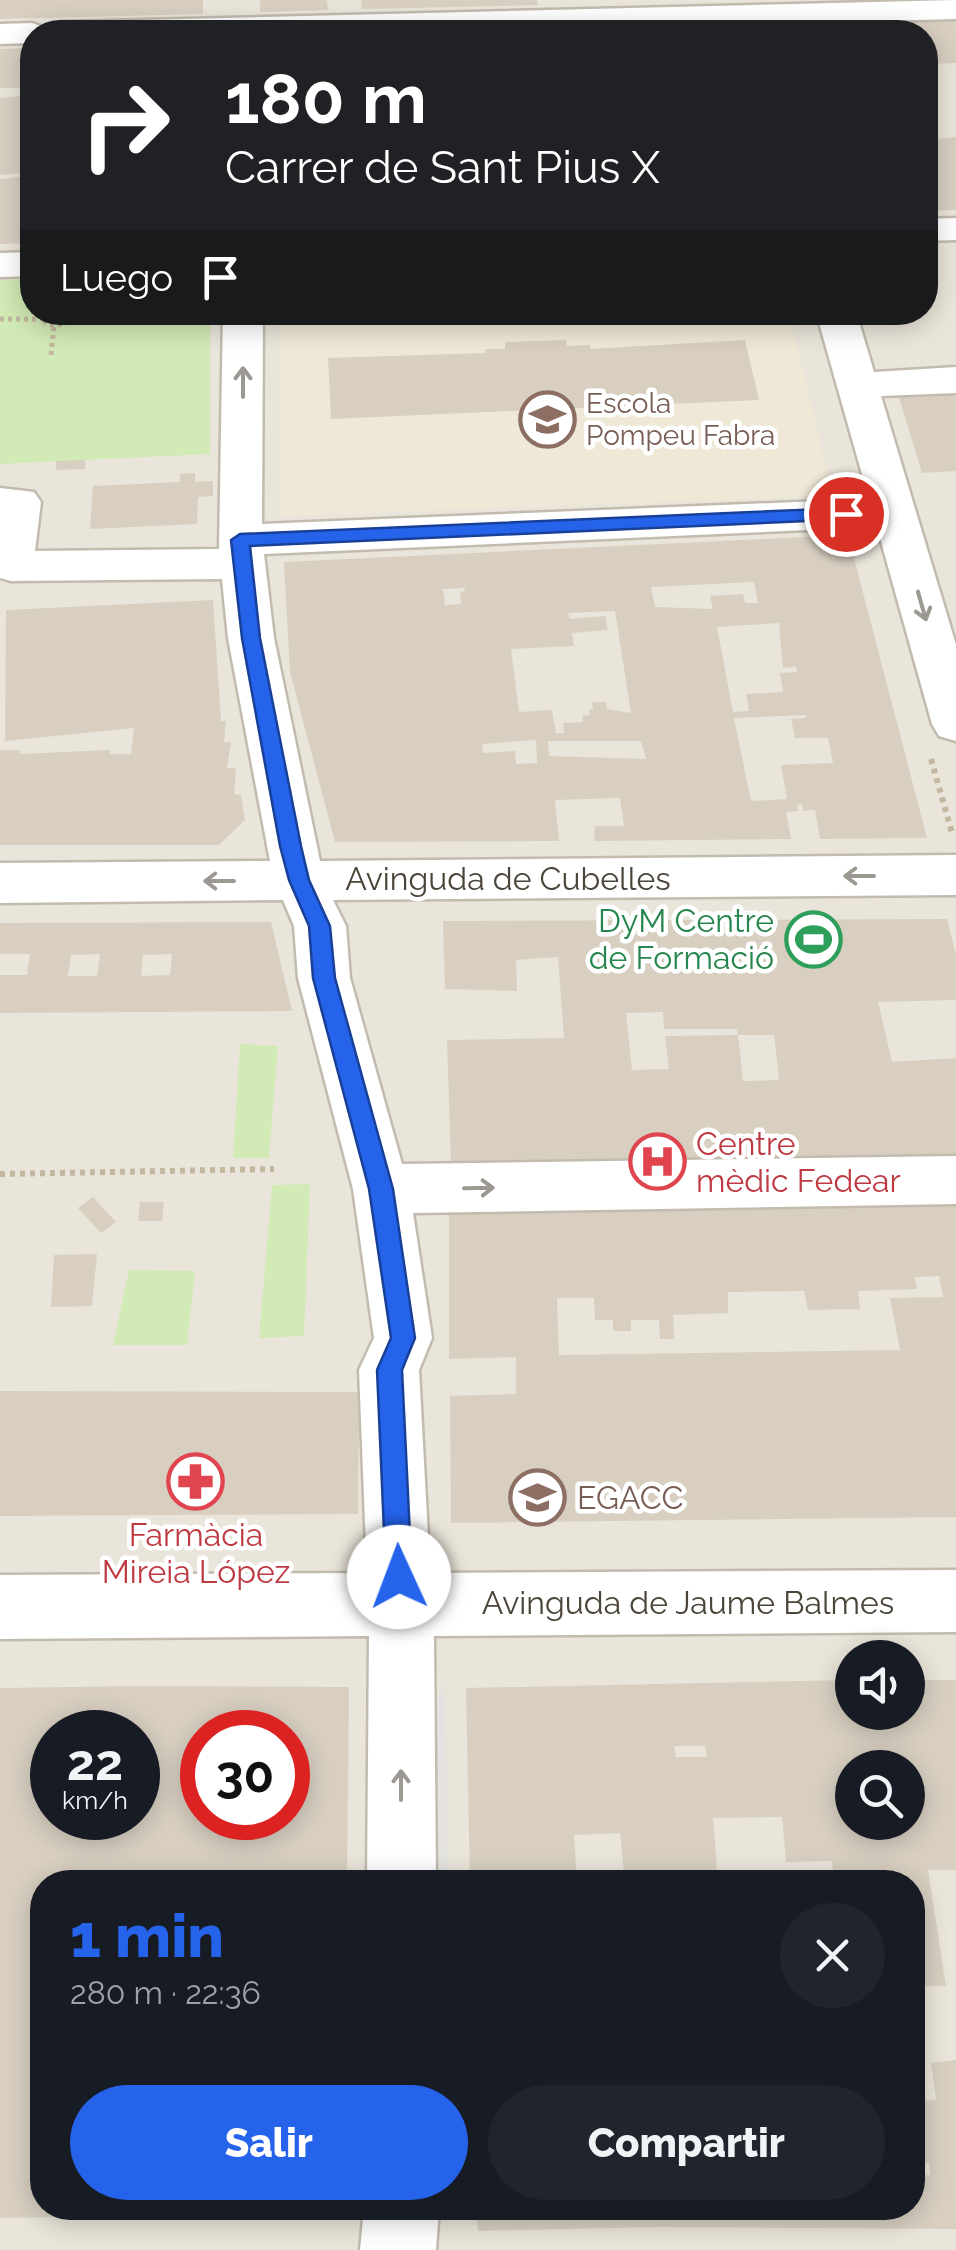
<!DOCTYPE html>
<html lang="es">
<head>
<meta charset="utf-8">
<style>
  body { margin:0; font-family:Raleway,sans-serif; background:#20242c; color:#f1f3f6; height:100vh; display:flex; flex-direction:column; font-size:38px; white-space:nowrap }
  * { box-sizing:border-box; margin:0 }
  p { font-size:32px; color:#9ea1a6 }
  .icon { flex:none; width:55px; height:55px; fill:none; stroke:currentColor; stroke-width:2; stroke-linecap:round; stroke-linejoin:round }
  .map { position:relative; flex:1; overflow:hidden }
  .panel { position:absolute; left:30px; top:1870px; width:895px; height:350px; display:flex; flex-direction:column; background:#171b24; border-radius:40px; box-shadow:0 5px 25px #0003 }
  .panel>* { flex:none }
  .hud { position:absolute; left:20px; top:20px; width:918px; height:305px; border-radius:40px; box-shadow:0 5px 25px #0003; background:#202124; color:#fff; overflow:hidden }
  .fabs { position:absolute; left:835px; top:1640px; display:grid; gap:20px }
  .fabs a { display:grid; place-items:center; width:90px; height:90px; border-radius:50%; background:#171b24; box-shadow:0 5px 25px #0003; font-size:50px }
  .speed { position:absolute; left:30px; top:1710px; display:flex; gap:20px; font-size:50px; font-weight:700; text-align:center }
  .speed>* { display:grid; place-content:center; width:130px; height:130px; border-radius:50%; background:#171b24; box-shadow:0 5px 25px #0003; line-height:1 }
  .speed small { font-size:25px; font-weight:400 }
  .speed .limit { border:15px solid #d22; background:#fff; color:#111 }
  .pin { position:absolute; display:grid; place-items:center; width:85px; height:85px; color:#fff; margin:-42px; border:5px solid #fff; border-radius:50%; box-shadow:0 2px 10px #0007 }
  .me { position:absolute; width:110px; margin:-55px; rotate:358deg; stroke-linejoin:round; filter:drop-shadow(0 0 8px #0008) }
  .turn { display:flex; align-items:center; gap:35px; height:210px; padding:0 40px; font-size:45px }
  .turn .icon { width:130px; height:130px; stroke-width:2.5 }
  .turn b { display:block; font-size:70px; line-height:85px }
  .then { display:flex; align-items:center; height:95px; padding:0 40px; background:#0003; gap:20px; font-size:38px }
  .round { display:grid; place-items:center; flex:none; width:105px; height:105px; border-radius:52px; background:#20242c }
  .head { display:flex; align-items:center; justify-content:space-between; height:170px; padding:0 40px }
  h1 { font-size:60px; font-weight:800; line-height:75px; color:#2563eb }
  .primary-button { display:flex; gap:20px; margin-top:auto; padding:20px 40px }
  .primary-button a { flex:1; height:115px; border-radius:60px; background:#2563eb; color:#fff; font-size:40px; font-weight:800; line-height:115px; text-align:center }
  .primary-button a+a { background:#20242c; color:#f1f3f6 }
  .map>svg:first-child { display:block }
  .residential { fill:#eae5da; fill-rule:evenodd }
  .education { fill:#efe8d6 }
  .green { fill:#d2eab5 }
  .parking { fill:#e5e3e0 }
  .building { fill:#d8cfc1; fill-rule:evenodd }
  .lines { fill:none; stroke-linecap:round; stroke-linejoin:round }
  .minor-casing { stroke:#c2bbae; stroke-width:5 }
  .path-far1 { stroke:#c4b79f; stroke-width:5; stroke-dasharray:4 4; stroke-linecap:butt }
  .path { stroke:#c4b79f; stroke-width:6; stroke-dasharray:5 5; stroke-linecap:butt }
  .minor { fill:#fff; fill-rule:evenodd }
  .oneway { stroke:#9c9892 }
  .route { fill:#2563eb; stroke:#184099; stroke-width:2.5 }
  .labels { text-anchor:middle; stroke-width:9; stroke-linejoin:round; paint-order:stroke }
  .far-education-label { font-size:28px; fill:#785e54; stroke:#fff; text-anchor:start }
  .street-label { font-size:32px; fill:#4b4439; stroke:#fff }
  .leisure-label { font-size:32px; fill:#27864d; stroke:#fff; text-anchor:end }
  .health-label { font-size:32px; fill:#be3a42; stroke:#fff; text-anchor:start }
  .education-label { font-size:32px; fill:#785e54; stroke:#fff; text-anchor:start }
</style>
</head>
<body>
<div class="map">
<svg width="956" height="2250" viewBox="0 0 956 2250">
  <rect width="100%" height="100%" fill="#f6f3ec"/>
  <!-- residential -->
  <path class="residential" d="M 0,0 L 956,0 L 956,2250 L 0,2250 ZM 32,32 L 925,32 L 925,312 L 32,312 ZM 852,1658 L 908,1658 L 908,1712 L 852,1712 ZM 52,1732 L 138,1732 L 138,1818 L 52,1818 ZM 202,1732 L 288,1732 L 288,1818 L 202,1818 ZM 852,1768 L 908,1768 L 908,1822 L 852,1822 ZM 42,1882 L 912,1882 L 912,2208 L 42,2208 Z"/>
  <!-- education -->
  <path class="education" d="M 280,312 L 789,313 L 833,496 L 279,516 Z"/>
  <!-- green -->
  <path class="green" d="M 32,279 L 32,312 L 210,313 L 210,454 L 0,464 L 0,280 Z
    M 240,1044 L 278,1046 L 269,1158 L 233,1158 Z
    M 310,1184 L 304,1336 L 259,1338 L 272,1185 Z
    M 129,1270 L 195,1271 L 187,1345 L 113,1345 Z"/>
  <!-- parking -->
  <path class="parking" d="M 445,1686 L 448,1882 L 414,1882 L 414,1718 Z"/>
  <!-- building -->
  <path class="building" d="M 0,0 L 203,0 L 203,14 L 0,19 Z
    M 260,0 L 327,0 L 328,10 L 260,12 Z
    M 361,0 L 537,0 L 538,5 L 362,9 Z
    M 956,16 L 956,63 L 925,64 L 925,32 L 786,32 L 782,21 Z
    M 26,48 L 32,48 L 32,88 L 0,88 L 0,49 Z
    M 32,95 L 32,172 L 0,175 L 0,98 Z
    M 956,137 L 956,210 L 925,211 L 925,140 Z
    M 32,175 L 32,243 L 0,244 L 0,179 Z
    M 566,340 L 567,346 L 590,345 L 590,349 L 745,340 L 759,400 L 331,419 L 328,358 L 486,353 L 485,349 L 505,349 L 505,342 Z
    M 956,388 L 956,471 L 922,473 L 897,391 Z
    M 85,460 L 85,469 L 56,470 L 56,461 Z
    M 195,473 L 195,482 L 213,481 L 213,496 L 198,497 L 197,524 L 90,529 L 93,486 L 180,482 L 180,474 Z
    M 848,535 L 927,838 L 820,839 L 815,810 L 803,811 L 802,804 L 797,805 L 798,811 L 786,812 L 791,839 L 594,841 L 595,826 L 624,826 L 620,798 L 555,800 L 559,841 L 335,842 L 290,672 L 284,562 ZM 754,582 L 758,603 L 745,603 L 743,594 L 710,596 L 713,609 L 655,607 L 651,587 ZM 464,588 L 465,591 L 460,592 L 461,604 L 445,605 L 443,589 ZM 615,611 L 631,713 L 607,709 L 606,702 L 592,702 L 593,709 L 589,710 L 590,715 L 582,716 L 583,722 L 563,723 L 564,733 L 556,733 L 552,710 L 519,712 L 511,649 L 574,646 L 572,633 L 608,630 L 605,616 L 570,619 L 568,613 ZM 779,623 L 783,668 L 796,667 L 797,672 L 780,673 L 783,692 L 746,694 L 749,711 L 733,712 L 717,627 ZM 806,715 L 806,718 L 791,719 L 795,738 L 828,738 L 833,763 L 781,765 L 787,799 L 751,801 L 734,718 ZM 536,740 L 537,763 L 516,764 L 515,751 L 483,753 L 482,744 ZM 548,741 L 641,741 L 646,759 L 549,756 Z
    M 213,600 L 221,721 L 226,721 L 224,742 L 231,742 L 227,768 L 236,768 L 234,794 L 241,795 L 245,820 L 219,845 L 0,845 L 0,750 L 21,750 L 20,754 L 110,750 L 109,754 L 131,754 L 134,728 L 5,741 L 6,610 Z
    M 947,919 L 956,955 L 956,1000 L 878,1002 L 892,1062 L 956,1058 L 956,1159 L 451,1165 L 447,1040 L 564,1038 L 558,957 L 516,960 L 517,991 L 445,989 L 443,921 ZM 663,1012 L 664,1029 L 737,1029 L 738,1035 L 774,1035 L 779,1080 L 743,1081 L 738,1035 L 665,1036 L 669,1069 L 632,1070 L 626,1013 Z
    M 271,922 L 292,1011 L 0,1013 L 0,975 L 27,975 L 30,954 L 0,954 L 0,923 ZM 100,954 L 97,976 L 68,976 L 71,955 ZM 172,954 L 170,975 L 141,976 L 143,955 Z
    M 93,1197 L 116,1222 L 101,1233 L 78,1208 Z
    M 956,1200 L 956,1517 L 451,1523 L 450,1396 L 516,1394 L 516,1357 L 449,1359 L 449,1206 ZM 939,1276 L 943,1297 L 890,1298 L 900,1350 L 559,1355 L 557,1298 L 594,1298 L 595,1320 L 613,1320 L 613,1331 L 631,1331 L 631,1320 L 659,1320 L 660,1339 L 674,1339 L 673,1315 L 728,1313 L 728,1292 L 804,1291 L 808,1310 L 860,1309 L 858,1291 L 917,1289 L 915,1277 Z
    M 140,1202 L 164,1202 L 162,1221 L 138,1221 Z
    M 97,1254 L 92,1306 L 51,1307 L 54,1255 Z
    M 0,1391 L 368,1392 L 375,1407 L 359,1411 L 358,1514 L 0,1516 Z
    M 852,1680 L 852,1712 L 908,1712 L 908,1680 L 956,1680 L 956,1870 L 928,1870 L 946,1986 L 912,1986 L 912,1882 L 834,1882 L 832,1861 L 786,1862 L 782,1817 L 713,1818 L 718,1882 L 625,1882 L 620,1833 L 574,1835 L 577,1882 L 470,1882 L 466,1688 ZM 674,1746 L 705,1746 L 707,1757 L 676,1757 ZM 852,1768 L 908,1768 L 908,1822 L 852,1822 Z
    M 139,1686 L 349,1687 L 347,1882 L 42,1882 L 42,2208 L 343,2208 L 343,2213 L 0,2218 L 0,1688 ZM 52,1732 L 138,1732 L 138,1818 L 52,1818 ZM 202,1732 L 288,1732 L 288,1818 L 202,1818 Z
    M 956,2060 L 956,2229 L 659,2227 L 478,2231 L 476,2208 L 912,2208 L 912,2176 L 930,2175 L 929,2163 L 912,2164 L 912,2101 L 936,2100 L 931,2063 Z"/>
  <g class="lines">
    <defs>
      <path id="minor" d="M 956,0 L 956,19 L 442,32 L 32,32 L 32,43 L 0,44 L 0,24 L 32,23 L 46,28 L 61,22 Z
        M 956,218 L 956,240 L 925,241 L 925,219 Z
        M 32,252 L 32,276 L 0,277 L 0,253 Z
        M 223,312 L 263,312 L 262,524 L 869,499 L 816,312 L 856,312 L 874,372 L 956,367 L 956,393 L 881,396 L 956,645 L 956,741 L 939,736 L 932,724 L 877,527 L 264,554 L 274,638 L 320,861 L 956,855 L 956,895 L 333,900 L 346,926 L 350,978 L 402,1164 L 956,1156 L 956,1204 L 413,1213 L 432,1338 L 419,1370 L 430,1573 L 956,1570 L 956,1632 L 434,1636 L 436,1882 L 367,1882 L 369,1636 L 0,1639 L 0,1575 L 367,1573 L 359,1370 L 374,1338 L 353,1189 L 298,978 L 294,926 L 283,900 L 0,903 L 0,863 L 270,861 L 228,638 L 222,579 L 11,581 L 0,578 L 0,488 L 34,492 L 41,502 L 35,551 L 219,549 Z
        M 364,2208 L 439,2208 L 436,2250 L 360,2250 Z"/>
    </defs>
    <!-- minor casing -->
    <use href="#minor" class="minor-casing"/>
    <!-- path-far1 -->
    <path class="path-far1" d="M 47,312 L 45,322 L 54,326 L 70,322 L 72,313
      M 73,315 L 129,313
      M 0,319 L 43,319
      M 51,355 L 54,326"/>
    <!-- path -->
    <path class="path" d="M 931,759 L 952,833
      M 0,1174 L 274,1169"/>
    <!-- minor -->
    <use href="#minor" class="minor"/>
  </g>
  <!-- one-way arrows -->
  <defs><path id="oneway-shaft" d="M-6 0H5M1.5-3L5.5 0L1.5 3" fill="none" stroke-width="1.6" stroke-linecap="round" stroke-linejoin="round" transform="scale(2.5)"/></defs>
  <g class="oneway">
    <use href="#oneway-shaft" transform="translate(243 382) rotate(-90)"/>
    <use href="#oneway-shaft" transform="translate(922 606) rotate(74)"/>
    <use href="#oneway-shaft" transform="translate(859 876) rotate(180)"/>
    <use href="#oneway-shaft" transform="translate(219 881) rotate(180)"/>
    <use href="#oneway-shaft" transform="translate(479 1188) rotate(-1)"/>
    <use href="#oneway-shaft" transform="translate(401 1785) rotate(-90)"/>
  </g>
  <!-- route -->
  <path class="route" d="M 846,508 L 852,510 L 852,519 L 250,546 L 260,638 L 301,846 L 309,880 L 330,926 L 335,978 L 393,1189 L 415,1338 L 402,1370 L 412,1577 L 408,1586 L 399,1590 L 389,1586 L 386,1577 L 377,1370 L 391,1338 L 369,1189 L 313,978 L 309,926 L 289,880 L 280,846 L 242,638 L 231,540 L 240,534 Z"/>
  <!-- icons -->
  <defs>
    <symbol id="school-ring" viewBox="-11 -11 22 22"><circle r="9.5" fill="#fff" stroke="#8d6e63" stroke-width="1.5"/><path d="M0-5L7-2L0 1L-7-2ZM-4 1L0 2.5L4 1V4Q0 6-4 4Z" fill="#8d6e63"/></symbol>
    <symbol id="stadium-ring" viewBox="-11 -11 22 22"><circle r="9.5" fill="#fff" stroke="#2e9e5b" stroke-width="1.5"/><path d="M0-5a6.5 5 0 1 0 0 10a6.5 5 0 1 0 0-10ZM-3.5-1.8h7v3.6h-7Z" fill="#2e9e5b"/></symbol>
    <symbol id="hospital-ring" viewBox="-11 -11 22 22"><circle r="9.5" fill="#fff" stroke="#e0444e" stroke-width="1.5"/><path d="M-5-5h3v3.5h4V-5h3V5h-3V1.5h-4V5h-3Z" fill="#e0444e"/></symbol>
    <symbol id="pharmacy-ring" viewBox="-11 -11 22 22"><circle r="9.5" fill="#fff" stroke="#e0444e" stroke-width="1.5"/><path d="M-2-6h4v4h4v4h-4v4h-4v-4h-4v-4h4Z" fill="#e0444e"/></symbol>
  </defs>
  <g fill-rule="evenodd">
    <use href="#school-ring" x="516" y="388" width="63" height="63"/>
    <use href="#stadium-ring" x="782" y="908" width="63" height="63"/>
    <use href="#hospital-ring" x="626" y="1130" width="63" height="63"/>
    <use href="#pharmacy-ring" x="164" y="1450" width="63" height="63"/>
    <use href="#school-ring" x="506" y="1466" width="63" height="63"/>
  </g>
  <g class="labels">
    <!-- far-education labels -->
    <g class="far-education-label">
      <text x="586" y="413">Escola<tspan x="586" dy="32">Pompeu Fabra</tspan></text>
    </g>
    <!-- street labels -->
    <g class="street-label">
      <text x="508" y="890">Avinguda de Cubelles</text>
      <text x="688" y="1614">Avinguda de Jaume Balmes</text>
    </g>
    <!-- leisure labels -->
    <g class="leisure-label">
      <text x="774" y="932">DyM Centre<tspan x="774" dy="37">de Formació</tspan></text>
    </g>
    <!-- health labels -->
    <g class="health-label">
      <text x="696" y="1155">Centre<tspan x="696" dy="37">mèdic Fedear</tspan></text>
      <text x="196" y="1546" text-anchor="middle">Farmàcia<tspan x="196" dy="37">Mireia López</tspan></text>
    </g>
    <!-- education labels -->
    <g class="education-label">
      <text x="577" y="1509">EGACC</text>
    </g>
  </g>
</svg>
<div class="fabs">
<a><svg class="icon" aria-label="sound" viewBox="0 0 24 24"><path d="M4 9h4l5-4v14l-5-4H4zM17 9q2 3 0 6"/></svg></a>
<a><svg class="icon" aria-label="search" viewBox="0 0 24 24"><circle cx="10" cy="10" r="6"/><path d="M15 15l6 6"/></svg></a>
</div>
<div class="speed"><div>22<small>km/h</small></div><div class="limit">30</div></div>
<div class="pin" style="left:846px;top:514px;background:#d93025"><svg class="icon" aria-label="arrive" viewBox="0 0 24 24"><path d="M6 21V4h12l-3 4 3 4H6"/></svg></div>
<svg class="me" style="left:399px;top:1577px" viewBox="-20 -20 40 40"><circle r="19" fill="#fff"/><path d="M0-13L10 11 0 6-10 11z" fill="#2563eb"/></svg>
<div class="hud">
<div class="turn"><svg class="icon" aria-label="right" viewBox="0 0 24 24"><path d="M7 20v-9h11M14 6l5 5-5 5"/></svg><div><b>180 m</b>Carrer de Sant Pius X</div></div>
<div class="then">Luego<svg class="icon" aria-label="arrive" viewBox="0 0 24 24"><path d="M6 21V4h12l-3 4 3 4H6"/></svg></div>
</div>
<section class="panel">
<div class="head"><div><h1>1 min</h1><p>280 m · 22:36</p></div><a class="round"><svg class="icon" aria-label="close" viewBox="0 0 24 24"><path d="M6 6l12 12M18 6L6 18"/></svg></a></div>
<div class="primary-button"><a>Salir</a><a>Compartir</a></div>
</section>
</div>
</body>
</html>
